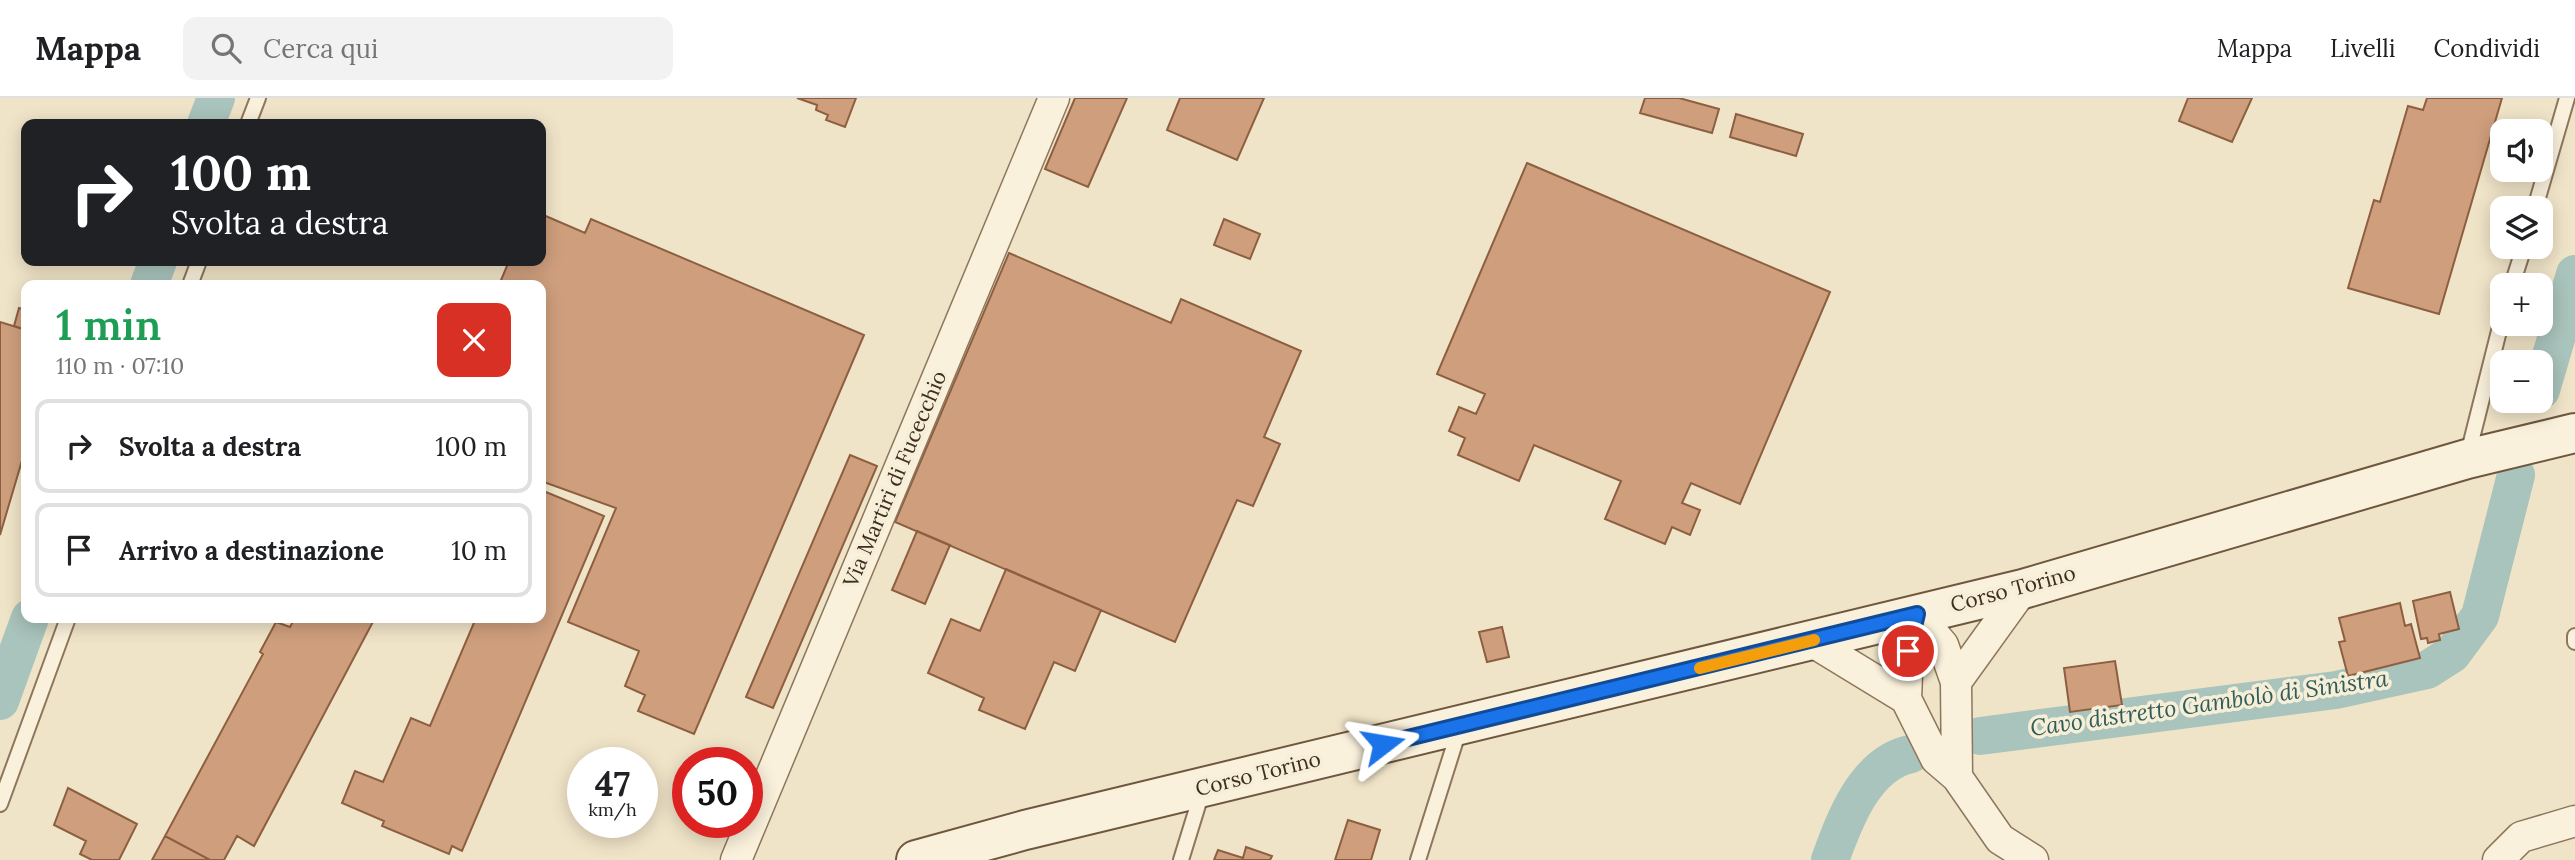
<!DOCTYPE html>
<html lang="it">
<head>
<meta charset="utf-8">
<style>
  body { margin:0; font-family:Lora,serif; background:#f2f2f2; color:#202124; height:100vh; display:flex; flex-direction:column; font-size:26px; white-space:nowrap }
  * { box-sizing:border-box; margin:0 }
  p { font-size:23px; color:#757577 }
  .icon { flex:none; width:38px; height:38px; fill:none; stroke:currentColor; stroke-width:2; stroke-linecap:round; stroke-linejoin:round }
  .map { position:relative; flex:1; overflow:hidden }
  .sheet { position:absolute; left:21px; top:182px; width:525px; height:343px; display:flex; flex-direction:column; background:#fff; border-radius:14px; box-shadow:0 4px 18px #0003 }
  .sheet>* { flex:none }
  .top-card { position:absolute; left:21px; top:21px; width:525px; height:147px; border-radius:14px; box-shadow:0 4px 18px #0003; background:#202124; color:#fff; overflow:hidden }
  .controls { position:absolute; left:2490px; top:21px; display:grid; gap:14px }
  .controls a { display:grid; place-items:center; width:63px; height:63px; border-radius:14px; background:#fff; box-shadow:0 4px 18px #0003; font-size:35px }
  .speed { position:absolute; left:567px; top:649px; display:flex; gap:14px; font-size:35px; font-weight:700; text-align:center }
  .speed>* { display:grid; place-content:center; width:91px; height:91px; border-radius:50%; background:#fff; box-shadow:0 4px 18px #0003; line-height:1 }
  .speed small { font-size:18px; font-weight:400 }
  .speed .limit { border:10px solid #d22; background:#fff; color:#111 }
  .pin { position:absolute; display:grid; place-items:center; width:60px; height:60px; color:#fff; margin:-30px; border:4px solid #fff; border-radius:50%; box-shadow:0 2px 7px #0007 }
  .me { position:absolute; width:77px; margin:-38px; rotate:76deg; stroke-linejoin:round; filter:drop-shadow(0 0 5px #0008) }
  .turn { display:flex; align-items:center; gap:24px; height:147px; padding:0 35px; font-size:32px }
  .turn .icon { width:91px; height:91px; stroke-width:2.5 }
  .turn b { display:block; font-size:49px; line-height:60px }
  .round { display:grid; place-items:center; flex:none; width:74px; height:74px; border-radius:14px; background:#f2f2f2 }
  .headline { display:flex; align-items:center; justify-content:space-between; height:119px; padding:0 35px }
  h1 { font-size:42px; font-weight:600; line-height:52px; color:#1e9e55 }
  ul { padding:0; list-style:none }
  li { display:flex; align-items:center; gap:21px; height:94px; margin:0 14px 10px; padding:0 21px; border:4px solid #e0e0e0; border-radius:14px }
  li div { flex:1 }
  li b { display:block; font-size:26px }
  li em { font-style:normal }
  header { display:flex; align-items:center; gap:42px; box-sizing:border-box; height:98px; padding:0 35px; background:#fff; border-bottom:2px solid #e0e0e0 }
  header strong { font-size:33px }
  nav { display:flex; gap:38px; margin-inline-start:auto; font-size:24px }
  .search { width:490px; height:63px; background:#f2f2f2; display:flex; align-items:center; gap:18px; box-sizing:border-box; padding:0 24px; border-radius:14px; color:#757577; font-size:26px }
  .map>svg:first-child { display:block }
  .lines { fill:none; stroke-linecap:round; stroke-linejoin:round }
  .canal { stroke:#a9c4bc; stroke-width:38 }
  .building { fill:#cf9f7d; stroke:#8d5f41; stroke-width:2 }
  .service-casing { stroke:#8d765c; stroke-width:18 }
  .minor-casing { stroke:#8d765c; stroke-width:33 }
  .secondary-casing { stroke:#6f573f; stroke-width:42 }
  .service { stroke:#faf1dc; stroke-width:14 }
  .minor { stroke:#faf1dc; stroke-width:30 }
  .secondary { stroke:#faf1dc; stroke-width:38 }
  .route-casing { stroke:#114b97; stroke-width:18 }
  .route { stroke:#1a73e8; stroke-width:12 }
  .slow { stroke:#f59e0b; stroke-width:12 }
  .labels { text-anchor:middle; stroke-width:7; stroke-linejoin:round; paint-order:stroke }
  .street-label { font-size:21px; fill:#3d2e20; stroke:#f7eed8 }
  .water-label { font-size:23px; font-style:italic; fill:#2f5d5a; stroke:#f7eed8 }
</style>
</head>
<body>
<header>
<strong>Mappa</strong>
<div class="search"><svg class="icon" aria-label="search" viewBox="0 0 24 24"><circle cx="10" cy="10" r="6"/><path d="M15 15l6 6"/></svg>Cerca qui</div>
<nav><a>Mappa</a><a>Livelli</a><a>Condividi</a></nav>
</header>
<div class="map">
<svg width="2575" height="762" viewBox="0 0 2575 762">
  <rect width="100%" height="100%" fill="#f0e4c8"/>
  <g class="lines">
    <!-- canal -->
    <path class="canal" d="M 206,26 L 216,0
      M 149,187 L 158,163
      M 2541,292 L 2575,176
      M 0,603 L 30,520
      M 1980,638 L 2336,592 L 2427,572 L 2452,556 L 2480,518 L 2516,377
      M 1830,762 C 1844,723 1865,665 1911,656"/>
  </g>
  <!-- building -->
  <path class="building" d="M 797,0 L 856,0 L 845,29 L 826,22 L 828,17 L 816,12 L 817,7 Z
    M 1075,0 L 1127,0 L 1088,89 L 1045,71 Z
    M 1180,0 L 1264,0 L 1237,62 L 1167,32 Z
    M 1645,0 L 1679,0 L 1719,11 L 1712,35 L 1640,15 Z
    M 2188,0 L 2252,0 L 2232,44 L 2179,23 Z
    M 2427,0 L 2502,0 L 2439,216 L 2348,190 L 2374,102 L 2380,104 L 2408,8 L 2423,12 Z
    M 1736,16 L 1803,36 L 1796,58 L 1730,39 Z
    M 1527,65 L 1830,194 L 1740,406 L 1691,385 L 1682,405 L 1700,412 L 1690,437 L 1672,429 L 1665,446 L 1605,421 L 1621,383 L 1534,347 L 1519,383 L 1458,357 L 1465,340 L 1449,333 L 1459,309 L 1476,316 L 1485,296 L 1437,276 Z
    M 541,116 L 585,135 L 591,121 L 864,237 L 694,636 L 638,613 L 645,597 L 625,588 L 639,553 L 568,524 L 616,410 L 541,383 L 541,187 L 499,187 L 509,163 L 541,163 Z
    M 1224,121 L 1260,136 L 1250,161 L 1214,147 Z
    M 1009,155 L 1171,225 L 1181,201 L 1301,253 L 1264,339 L 1280,346 L 1253,408 L 1237,402 L 1175,544 L 895,424 Z
    M 19,210 L 26,212 L 26,232 L 14,228 Z
    M 0,224 L 26,232 L 26,349 L 0,437 Z
    M 850,357 L 877,368 L 773,610 L 746,599 Z
    M 541,392 L 604,418 L 462,753 L 452,748 L 449,756 L 382,728 L 384,723 L 342,705 L 355,673 L 383,684 L 411,620 L 430,628 L 476,520 L 541,520 Z
    M 917,433 L 950,447 L 925,506 L 892,492 Z
    M 1006,471 L 1101,512 L 1075,573 L 1054,564 L 1025,631 L 979,612 L 984,600 L 928,575 L 951,521 L 980,533 Z
    M 2450,494 L 2459,531 L 2439,536 L 2440,542 L 2428,545 L 2427,540 L 2421,541 L 2413,503 Z
    M 2400,505 L 2405,528 L 2411,526 L 2420,560 L 2348,578 L 2339,544 L 2345,543 L 2339,520 Z
    M 295,520 L 375,520 L 254,748 L 237,738 L 224,762 L 210,762 L 165,738 L 263,556 L 260,554 L 276,524 L 290,529 Z
    M 1502,529 L 1509,559 L 1487,564 L 1479,534 Z
    M 2115,563 L 2122,607 L 2070,614 L 2064,570 Z
    M 68,690 L 137,726 L 119,762 L 92,762 L 80,756 L 86,743 L 54,727 Z
    M 1348,722 L 1380,732 L 1371,762 L 1335,762 Z
    M 165,738 L 210,762 L 152,762 Z
    M 1246,749 L 1272,758 L 1270,762 L 1214,762 L 1218,752 L 1243,760 Z"/>
  <g class="lines">
    <defs>
      <path id="service" d="M 248,26 L 258,0
        M 2535,110 L 2567,0
        M 190,187 L 199,163
        M 2512,187 L 2524,149
        M 2468,356 L 2502,221
        M 2575,538 L 2575,544
        M 0,706 L 68,520
        M 1181,762 L 1202,694
        M 1418,762 L 1459,632"/>
      <path id="minor" d="M 1917,516 L 1943,547 L 1956,584
        M 1811,543 L 1906,601 L 1936,661 L 1957,679 L 2000,741 L 2033,762
        M 1906,601 L 1908,553 L 1917,516
        M 1957,679 L 1956,584 L 2023,491
        M 736,762 L 1054,0
        M 2498,762 L 2521,739 L 2575,723"/>
      <path id="secondary" d="M 916,762 L 1025,732 L 2023,491 L 2467,361 L 2575,335"/>
    </defs>
    <!-- service casing -->
    <use href="#service" class="service-casing"/>
    <!-- minor casing -->
    <use href="#minor" class="minor-casing"/>
    <!-- secondary casing -->
    <use href="#secondary" class="secondary-casing"/>
    <!-- service -->
    <use href="#service" class="service"/>
    <!-- minor -->
    <use href="#minor" class="minor"/>
    <!-- secondary -->
    <use href="#secondary" class="secondary"/>
  </g>
  <g class="lines">
    <defs>
      <path id="route" d="M 1383,646 L 1917,516 L 1908,553"/>
    </defs>
    <!-- route casing -->
    <use href="#route" class="route-casing"/>
    <!-- route -->
    <use href="#route" class="route"/>
    <!-- slow -->
    <path class="slow" d="M 1700,570 L 1814,542"/>
  </g>
  <g class="labels">
    <!-- street labels -->
    <g class="street-label">
      <text transform="translate(895 381) rotate(-67)" y="7">Via Martiri di Fucecchio</text>
      <text transform="translate(2013 491) rotate(-15)" y="7">Corso Torino</text>
      <text transform="translate(1258 676) rotate(-14)" y="7">Corso Torino</text>
    </g>
    <!-- water labels -->
    <g class="water-label">
      <text transform="translate(2209 605) rotate(-8)" y="8">Cavo distretto Gambolò di Sinistra</text>
    </g>
  </g>
</svg>
<div class="controls">
<a><svg class="icon" aria-label="sound" viewBox="0 0 24 24"><path d="M4 9h4l5-4v14l-5-4H4zM17 9q2 3 0 6"/></svg></a>
<a><svg class="icon" aria-label="layers" viewBox="0 0 24 24"><path d="M12 4l9 5-9 5-9-5zM3 14l9 5 9-5"/></svg></a>
<a>+</a>
<a>−</a>
</div>
<div class="speed"><div>47<small>km/h</small></div><div class="limit">50</div></div>
<div class="pin" style="left:1908px;top:553px;background:#d93025"><svg class="icon" aria-label="arrive" viewBox="0 0 24 24"><path d="M6 21V4h12l-3 4 3 4H6"/></svg></div>
<svg class="me" style="left:1383px;top:646px" viewBox="-20 -20 40 40"><path d="M0-17L14 15 0 8-14 15z" fill="#1a73e8" stroke="#fff" stroke-width="4"/></svg>
<div class="top-card">
<div class="turn"><svg class="icon" aria-label="right" viewBox="0 0 24 24"><path d="M7 20v-9h11M14 6l5 5-5 5"/></svg><div><b>100 m</b>Svolta a destra</div></div>
</div>
<section class="sheet">
<div class="headline"><div><h1>1 min</h1><p>110 m · 07:10</p></div><a class="round" style="background:#d93025;color:#fff"><svg class="icon" aria-label="close" viewBox="0 0 24 24"><path d="M6 6l12 12M18 6L6 18"/></svg></a></div>
<ul>
<li><svg class="icon" aria-label="right" viewBox="0 0 24 24"><path d="M7 20v-9h11M14 6l5 5-5 5"/></svg><div><b>Svolta a destra</b></div><em>100 m</em></li>
<li><svg class="icon" aria-label="arrive" viewBox="0 0 24 24"><path d="M6 21V4h12l-3 4 3 4H6"/></svg><div><b>Arrivo a destinazione</b></div><em>10 m</em></li>
</ul>
</section>
</div>
</body>
</html>
